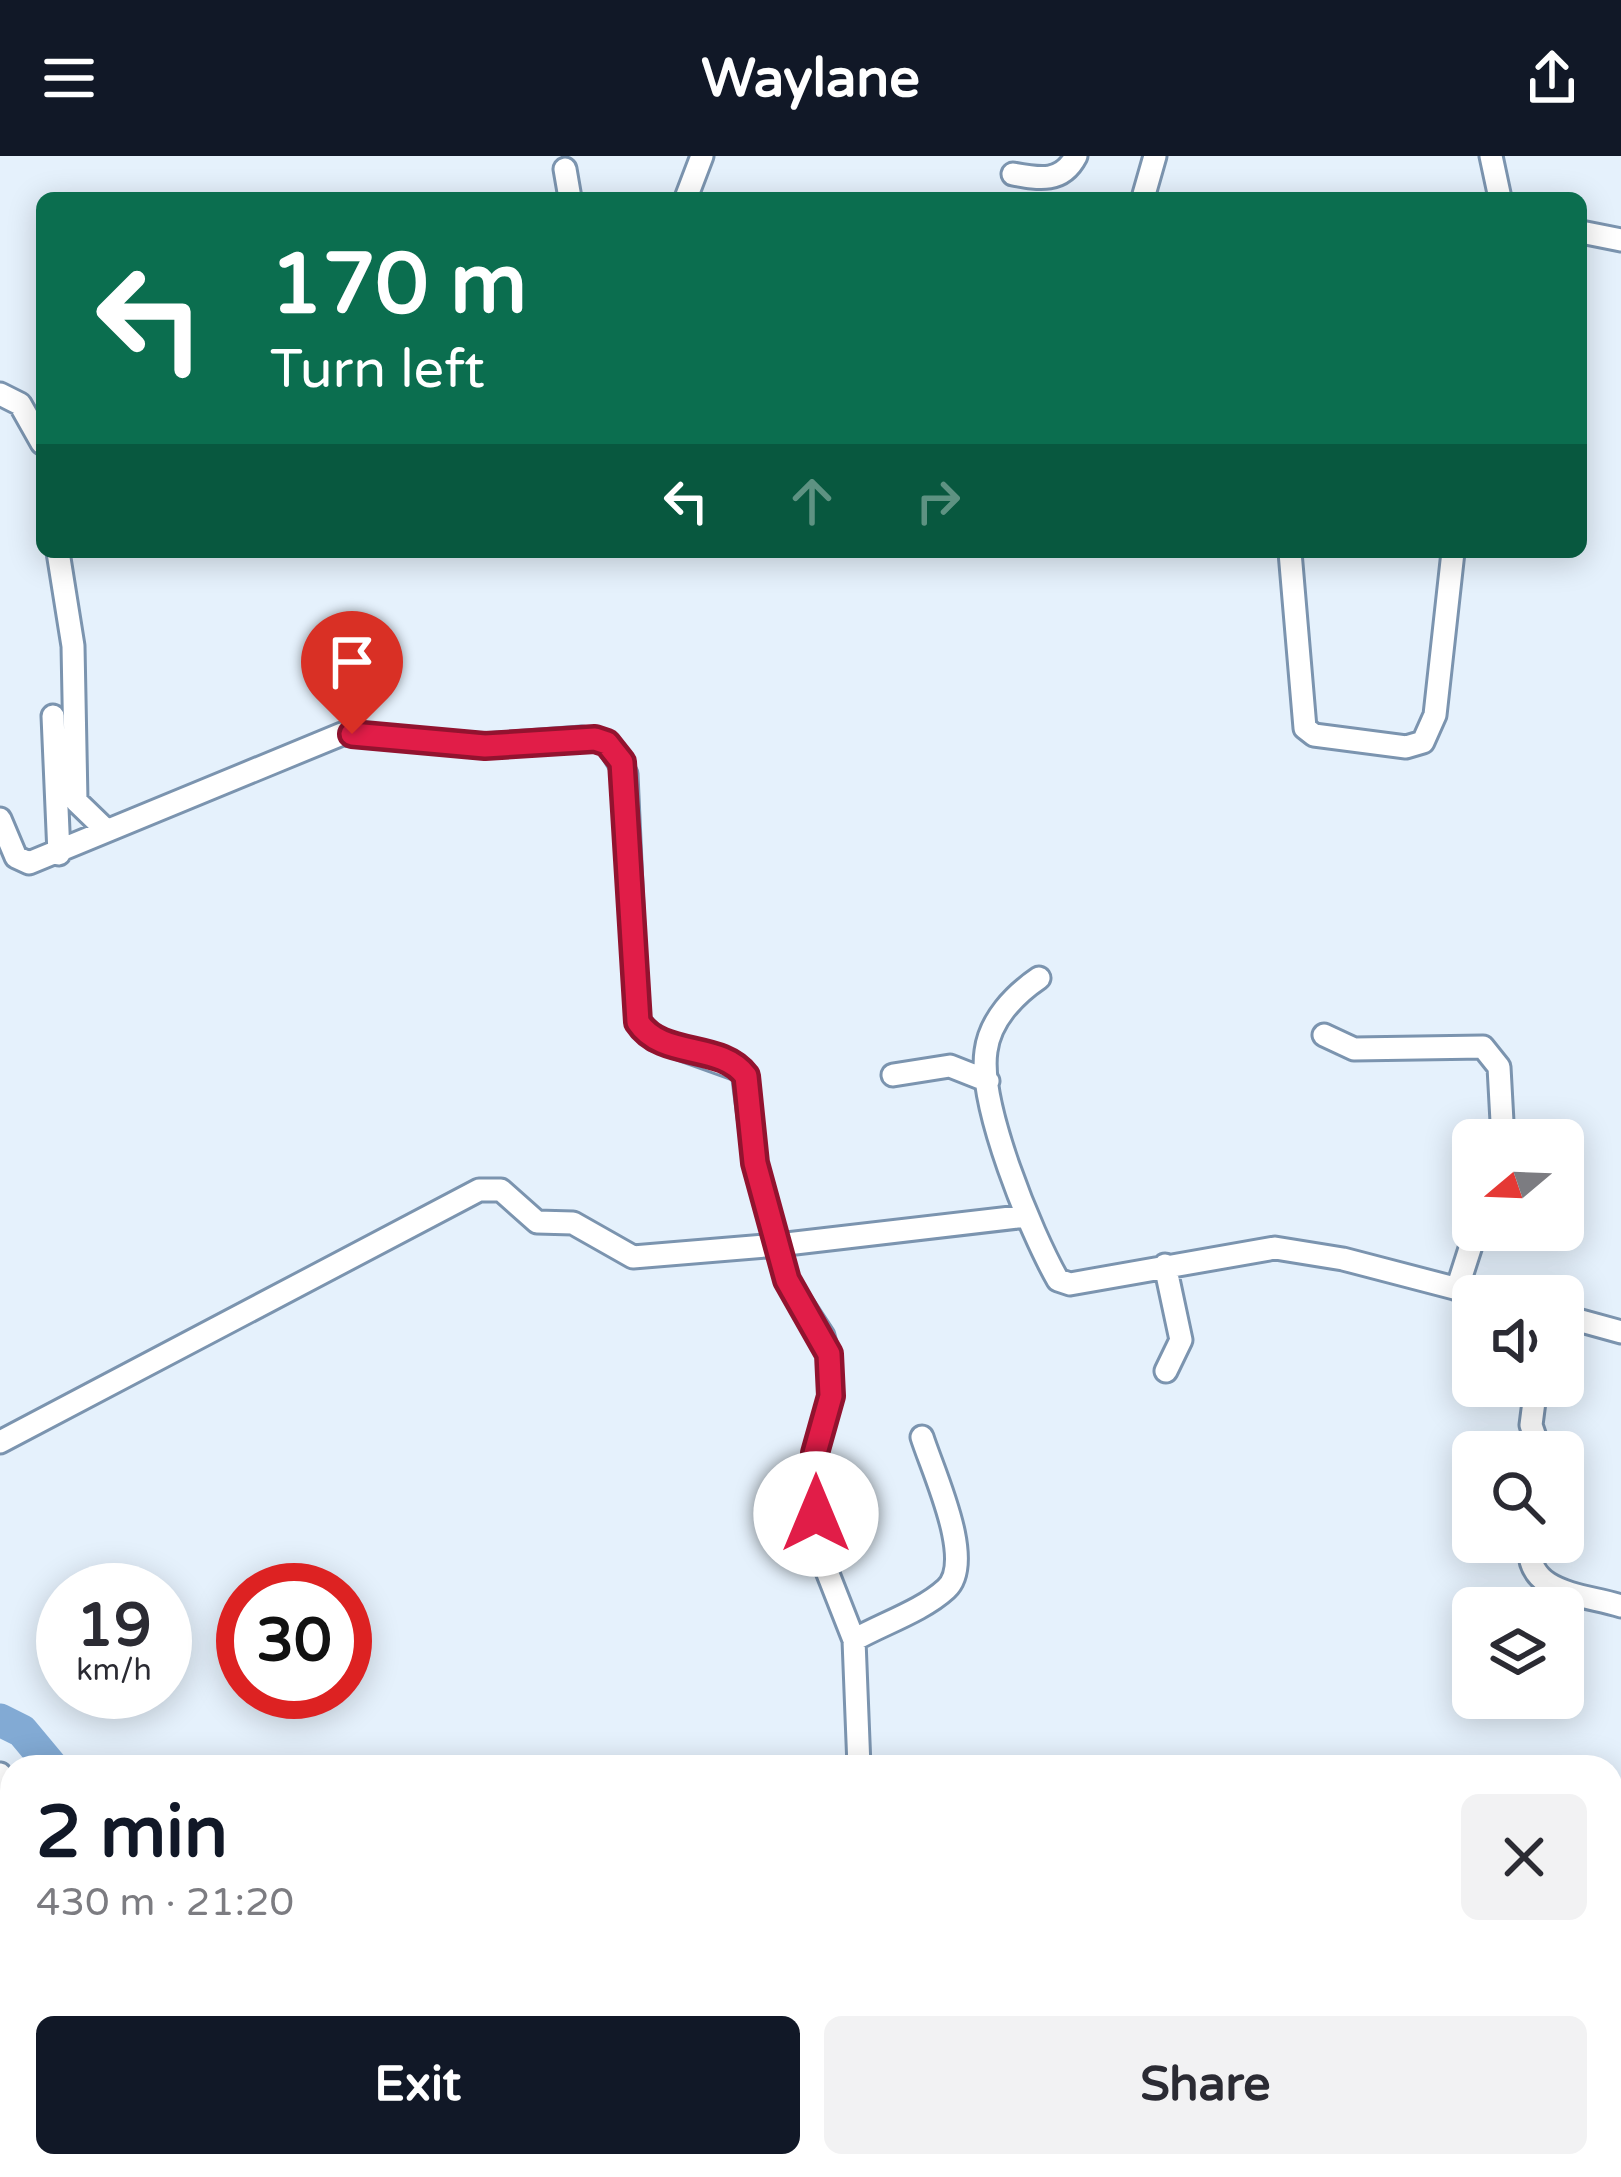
<!DOCTYPE html>
<html lang="en">
<head>
<meta charset="utf-8">
<style>
  body { margin:0; font-family:"Varela Round",sans-serif; background:#f2f2f3; color:#2b2b33; height:100vh; display:flex; flex-direction:column; font-size:45px; white-space:nowrap }
  * { box-sizing:border-box; margin:0 }
  p { font-size:39px; color:#7c7c81 }
  .icon { flex:none; width:66px; height:66px; fill:none; stroke:currentColor; stroke-width:2; stroke-linecap:round; stroke-linejoin:round }
  .map { position:relative; flex:1; overflow:hidden }
  .sheet { position:absolute; left:0px; top:1599px; width:1623px; height:423px; display:flex; flex-direction:column; background:#fff; border-radius:36px 36px 0 0; box-shadow:0 6px 30px #0003 }
  .sheet>* { flex:none }
  .top-card { position:absolute; left:36px; top:36px; width:1551px; height:366px; border-radius:18px; box-shadow:0 6px 30px #0003; background:#0b6e4f; color:#fff; overflow:hidden }
  .needle { width:78px; rotate:251deg }
  .fabs { position:absolute; left:1452px; top:963px; display:grid; gap:24px }
  .fabs a { display:grid; place-items:center; width:132px; height:132px; border-radius:18px; background:#fff; box-shadow:0 6px 30px #0003; font-size:60px }
  .speed { position:absolute; left:36px; top:1407px; display:flex; gap:24px; font-size:60px; font-weight:700; text-align:center }
  .speed>* { display:grid; place-content:center; width:156px; height:156px; border-radius:50%; background:#fff; box-shadow:0 6px 30px #0003; line-height:1 }
  .speed small { font-size:30px; font-weight:400 }
  .speed .limit { border:18px solid #d22; background:#fff; color:#111 }
  .pin { position:absolute; display:grid; place-items:center; width:102px; height:102px; color:#fff; margin:-123px -51px; border-radius:50% 50% 50% 0; rotate:-45deg; box-shadow:0 0 12px #0007 }
  .pin .icon { rotate:45deg }
  .me { position:absolute; width:132px; margin:-66px; rotate:0deg; stroke-linejoin:round; filter:drop-shadow(0 0 9px #0008) }
  .turn { display:flex; align-items:center; gap:42px; height:252px; padding:0 36px; font-size:54px }
  .turn .icon { width:156px; height:156px; stroke-width:2.5 }
  .turn b { display:block; font-size:84px; line-height:102px }
  .lanes { display:flex; align-items:center; height:114px; padding:0 36px; background:#0003; justify-content:center; gap:60px; direction:ltr }
  .lanes .off { opacity:.35 }
  .round { display:grid; place-items:center; flex:none; width:126px; height:126px; border-radius:18px; background:#f2f2f3 }
  .summary { display:flex; align-items:center; justify-content:space-between; height:204px; padding:0 36px }
  h1 { font-size:72px; font-weight:700; line-height:90px; color:#111827 }
  .primary-button { display:flex; gap:24px; margin-top:auto; padding:24px 36px }
  .primary-button a { flex:1; height:138px; border-radius:18px; background:#111827; color:#fff; font-size:48px; font-weight:700; line-height:138px; text-align:center }
  .primary-button a+a { background:#f2f2f3; color:#2b2b33 }
  header { display:flex; justify-content:space-between; align-items:center; height:156px; padding:0 36px; background:#111827; color:#fff; font-size:54px; font-weight:700 }
  .map>svg:first-child { display:block }
  .lines { fill:none; stroke-linecap:round; stroke-linejoin:round }
  .river { stroke:#82aad4; stroke-width:33 }
  .minor-casing { stroke:#7b94af; stroke-width:27 }
  .minor { stroke:#fff; stroke-width:21 }
  .route-casing { stroke:#92132f; stroke-width:30 }
  .route { stroke:#e11d48; stroke-width:21 }
</style>
</head>
<body>
<header><svg class="icon" aria-label="menu" viewBox="0 0 24 24"><path d="M4 6h16M4 12h16M4 18h16"/></svg>Waylane<svg class="icon" aria-label="share" viewBox="0 0 24 24"><path d="M12 15V3M7 8l5-5 5 5M5 13v7h14v-7"/></svg></header>
<div class="map">
<svg width="1621" height="2021" viewBox="0 0 1621 2021">
  <rect width="100%" height="100%" fill="#e5f1fc"/>
  <g class="lines">
    <!-- river -->
    <path class="river" d="M 0,1564 L 22,1575 L 52,1611
      M 425,2010 L 437,2021"/>
    <defs>
      <path id="minor" d="M 1491,0 L 1500,42
        M 565,13 L 570,42
        M 1013,18 C 1040,23 1062,27 1076,0
        M 686,42 L 702,0
        M 1143,42 L 1155,0
        M 1581,76 L 1621,84
        M 0,238 L 20,248 L 42,287
        M 58,396 L 73,490 L 76,645 L 105,673
        M 1290,396 L 1305,572 L 1314,579 L 1406,591 L 1423,586 L 1435,559 L 1453,396
        M 53,560 L 59,698
        M 0,663 L 16,701 L 29,707 L 342,578 L 485,589 L 582,582 L 607,587 L 626,618 L 637,863 L 654,883 L 743,915 L 755,1007 L 778,1089 L 1027,1060
        M 1039,822 C 1014,839 990,864 986,895 C 978,948 1031,1077 1058,1124 L 1070,1128 L 1275,1092 L 1343,1103 L 1485,1140
        M 1324,879 L 1354,893 L 1483,891 L 1499,911 L 1503,984
        M 893,919 L 950,910 L 988,925
        M 1165,1109 L 1181,1184 L 1166,1215
        M 1457,1133 L 1476,1074
        M 1563,1160 L 1621,1176
        M 1536,1230 L 1531,1269 L 1540,1296
        M 0,1286 L 479,1034 L 501,1034 L 537,1066 L 573,1067 L 633,1101 L 778,1089 L 787,1125 L 823,1180 L 830,1206 L 831,1240 L 815,1297 L 816,1358 L 821,1400 L 854,1484 L 859,1611
        M 1530,1386 C 1524,1439 1584,1438 1621,1450
        M 854,1484 C 882,1468 922,1455 946,1433 C 976,1406 933,1316 922,1281
        M 0,1618 L 12,1633
        M 0,1906 L 12,1896
        M 1611,1989 L 1621,1993
        M 168,2010 L 171,2021
        M 356,2010 L 369,2021
        M 940,2010 L 946,2021"/>
    </defs>
    <!-- minor casing -->
    <use href="#minor" class="minor-casing"/>
    <!-- minor -->
    <use href="#minor" class="minor"/>
  </g>
  <g class="lines">
    <defs>
      <path id="route" d="M 352,578 L 485,590 L 595,583 L 607,587 L 622,606 L 638,866 C 662,903 721,886 746,920 L 755,1007 L 787,1124 L 829,1198 L 831,1240 L 815,1297 L 816,1358"/>
    </defs>
    <!-- route casing -->
    <use href="#route" class="route-casing"/>
    <!-- route -->
    <use href="#route" class="route"/>
  </g>
</svg>
<div class="fabs">
<a><svg class="needle" viewBox="-14 -14 28 28"><path d="M0-13l5 13h-10z" fill="#e53935"/><path d="M0 13l5-13h-10z" fill="#7c7c81"/></svg></a>
<a><svg class="icon" aria-label="sound" viewBox="0 0 24 24"><path d="M4 9h4l5-4v14l-5-4H4zM17 9q2 3 0 6"/></svg></a>
<a><svg class="icon" aria-label="search" viewBox="0 0 24 24"><circle cx="10" cy="10" r="6"/><path d="M15 15l6 6"/></svg></a>
<a><svg class="icon" aria-label="layers" viewBox="0 0 24 24"><path d="M12 4l9 5-9 5-9-5zM3 14l9 5 9-5"/></svg></a>
</div>
<div class="speed"><div>19<small>km/h</small></div><div class="limit">30</div></div>
<div class="pin" style="left:352px;top:578px;background:#d93025"><svg class="icon" aria-label="arrive" viewBox="0 0 24 24"><path d="M6 21V4h12l-3 4 3 4H6"/></svg></div>
<svg class="me" style="left:816px;top:1358px" viewBox="-20 -20 40 40"><circle r="19" fill="#fff"/><path d="M0-13L10 11 0 6-10 11z" fill="#e11d48"/></svg>
<div class="top-card">
<div class="turn"><svg class="icon" aria-label="left" viewBox="0 0 24 24"><path d="M17 20v-9H6M10 6l-5 5 5 5"/></svg><div><b>170 m</b>Turn left</div></div>
<div class="lanes"><svg class="icon" aria-label="left" viewBox="0 0 24 24"><path d="M17 20v-9H6M10 6l-5 5 5 5"/></svg><svg class="icon off" aria-label="ahead" viewBox="0 0 24 24"><path d="M12 20V5M6 11l6-6 6 6"/></svg><svg class="icon off" aria-label="right" viewBox="0 0 24 24"><path d="M7 20v-9h11M14 6l5 5-5 5"/></svg></div>
</div>
<section class="sheet">
<div class="summary"><div><h1>2 min</h1><p>430 m · 21:20</p></div><a class="round"><svg class="icon" aria-label="close" viewBox="0 0 24 24"><path d="M6 6l12 12M18 6L6 18"/></svg></a></div>
<div class="primary-button"><a>Exit</a><a>Share</a></div>
</section>
</div>
</body>
</html>
